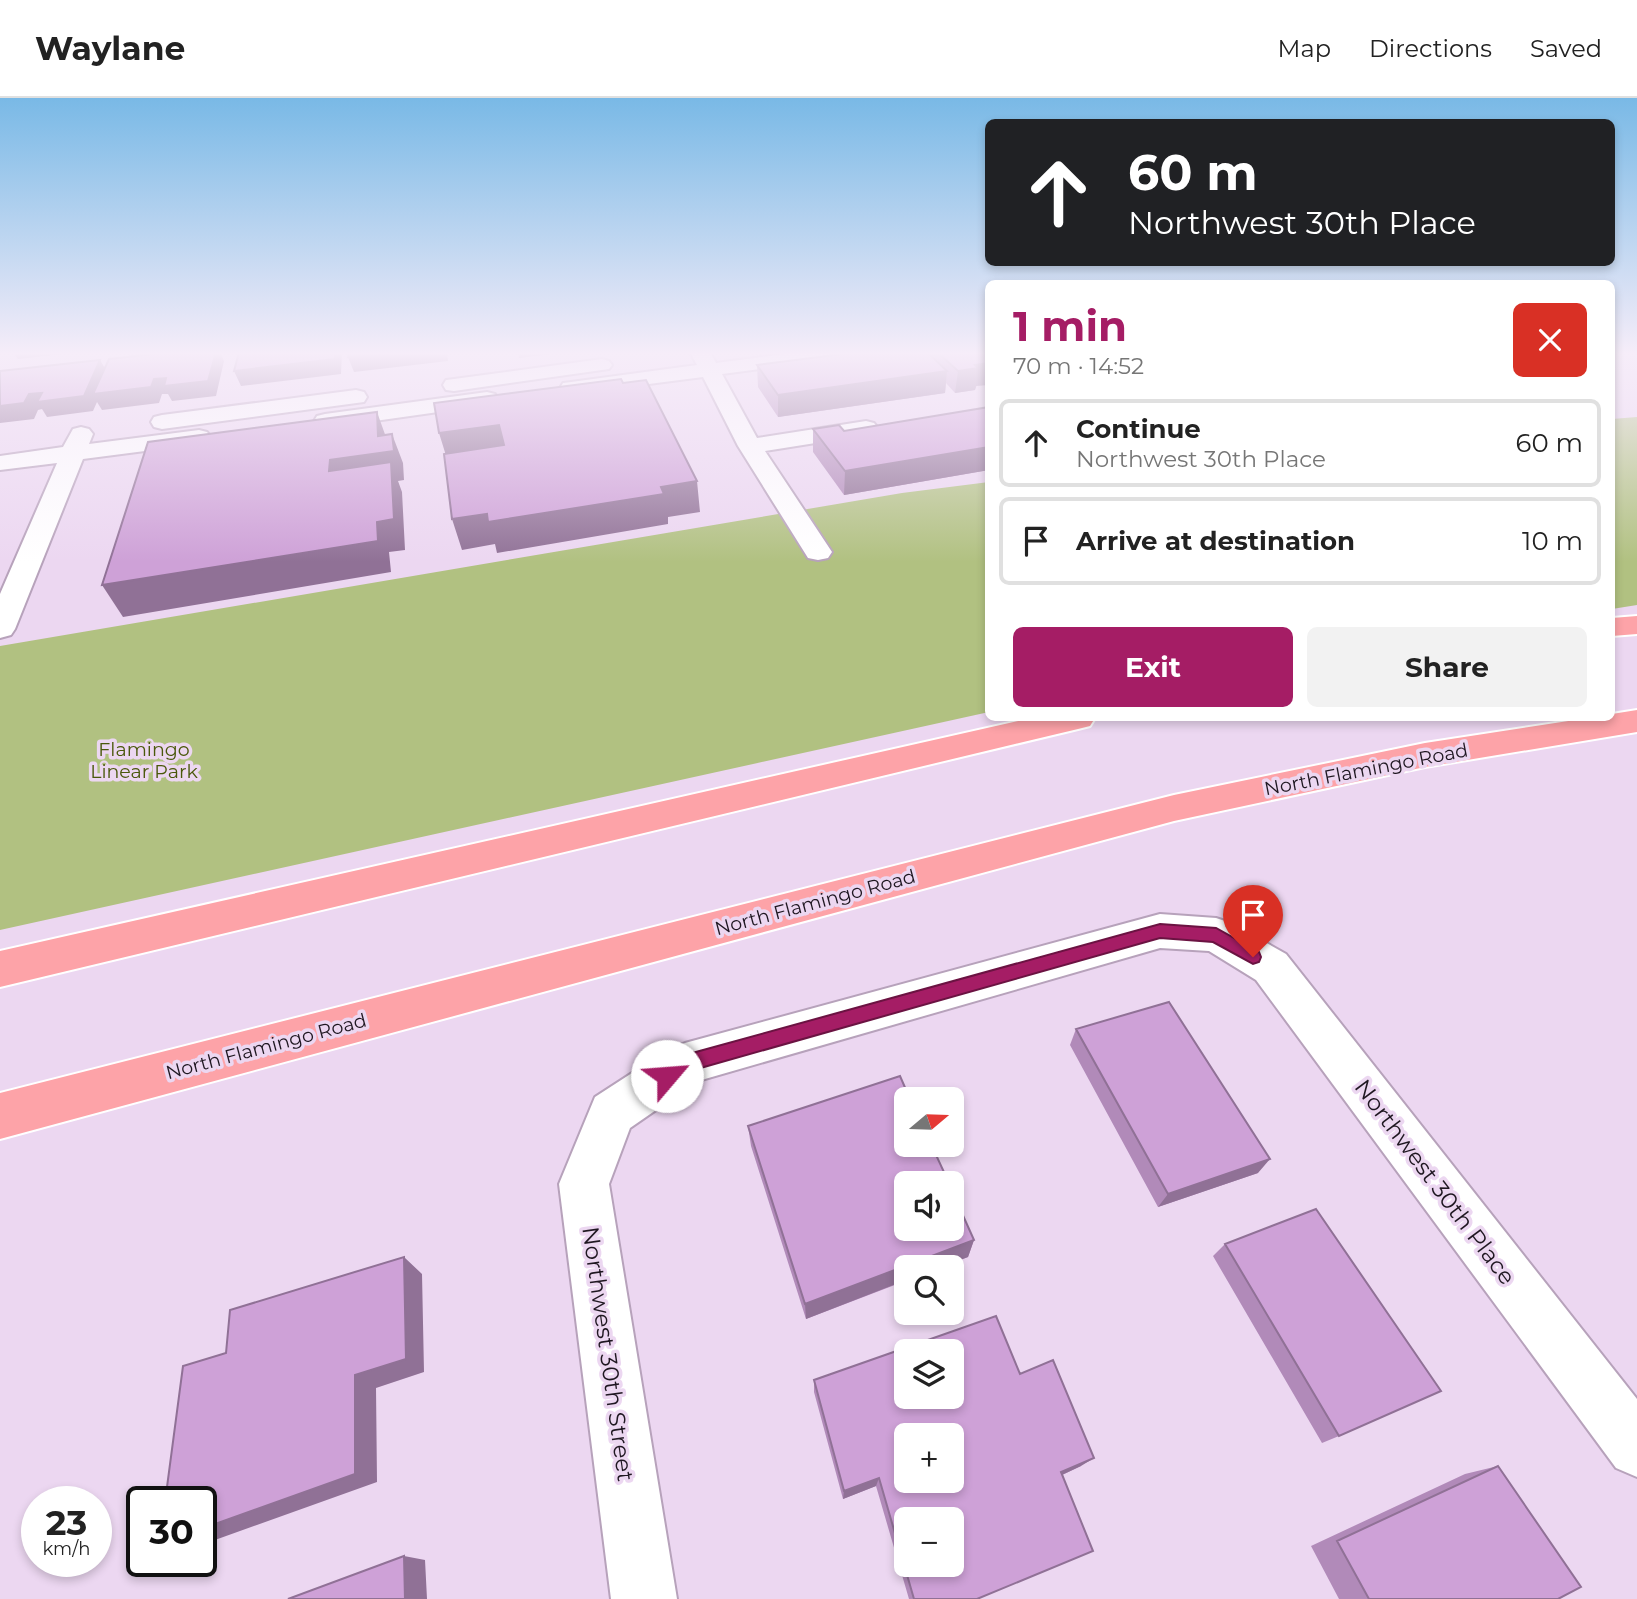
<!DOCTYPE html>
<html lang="en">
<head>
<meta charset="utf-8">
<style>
  body { margin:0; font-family:Montserrat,sans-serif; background:#f2f2f2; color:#222; height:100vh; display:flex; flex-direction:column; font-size:26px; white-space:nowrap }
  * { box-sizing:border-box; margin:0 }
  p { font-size:23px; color:#767676 }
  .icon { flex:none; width:38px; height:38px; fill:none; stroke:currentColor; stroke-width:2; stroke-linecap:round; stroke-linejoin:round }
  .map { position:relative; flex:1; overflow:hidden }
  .details { position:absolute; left:985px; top:182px; width:630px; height:441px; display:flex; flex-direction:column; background:#fff; border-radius:10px; box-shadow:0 4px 10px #0003 }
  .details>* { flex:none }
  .banner { position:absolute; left:985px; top:21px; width:630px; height:147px; border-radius:10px; box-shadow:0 4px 10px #0003; background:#202124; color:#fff; overflow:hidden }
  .needle { width:46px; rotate:71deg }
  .buttons { position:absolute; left:894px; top:989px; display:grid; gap:14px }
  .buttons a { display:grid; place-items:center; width:70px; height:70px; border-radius:10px; background:#fff; box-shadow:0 4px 10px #0003; font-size:35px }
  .speed { position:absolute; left:21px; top:1388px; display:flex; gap:14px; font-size:35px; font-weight:700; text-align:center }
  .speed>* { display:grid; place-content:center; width:91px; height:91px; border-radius:50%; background:#fff; box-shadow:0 4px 10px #0003; line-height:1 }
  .speed small { font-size:18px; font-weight:400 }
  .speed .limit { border:4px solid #111; border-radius:10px; background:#fff; color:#111 }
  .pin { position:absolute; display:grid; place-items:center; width:60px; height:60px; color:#fff; margin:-72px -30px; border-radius:50% 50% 50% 0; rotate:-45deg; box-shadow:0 0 7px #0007 }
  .pin .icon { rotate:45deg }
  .me { position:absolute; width:77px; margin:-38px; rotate:63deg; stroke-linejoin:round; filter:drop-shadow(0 0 5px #0008) }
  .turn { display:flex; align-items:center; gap:24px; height:147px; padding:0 28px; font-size:32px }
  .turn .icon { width:91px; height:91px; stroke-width:2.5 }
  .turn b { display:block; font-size:49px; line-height:60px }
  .round { display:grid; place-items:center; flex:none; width:74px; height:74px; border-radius:10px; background:#f2f2f2 }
  .head { display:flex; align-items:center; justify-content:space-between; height:119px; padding:0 28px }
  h1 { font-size:42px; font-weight:700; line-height:52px; color:#a51d65 }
  .cta { display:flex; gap:14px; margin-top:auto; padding:14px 28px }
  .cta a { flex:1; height:80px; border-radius:10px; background:#a51d65; color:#fff; font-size:28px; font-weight:700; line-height:80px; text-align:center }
  .cta a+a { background:#f2f2f2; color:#222 }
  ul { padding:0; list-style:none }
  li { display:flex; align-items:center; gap:21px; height:88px; margin:0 14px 10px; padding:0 14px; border:4px solid #e0e0e0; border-radius:10px }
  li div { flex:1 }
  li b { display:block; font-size:26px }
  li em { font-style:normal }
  header { display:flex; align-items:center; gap:42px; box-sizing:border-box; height:98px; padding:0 35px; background:#fff; border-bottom:2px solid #e0e0e0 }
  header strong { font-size:33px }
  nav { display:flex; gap:38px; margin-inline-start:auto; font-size:24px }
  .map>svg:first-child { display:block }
  .green { fill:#b1c181 }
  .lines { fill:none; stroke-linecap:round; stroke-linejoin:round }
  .street-casing { stroke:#b7a2bb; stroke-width:4 }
  .highway-casing { stroke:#fff; stroke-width:4 }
  .street { fill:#fff; fill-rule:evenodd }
  .highway { fill:#fda3a8; fill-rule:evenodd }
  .wall { fill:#b18ab9 }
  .shaded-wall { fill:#907196 }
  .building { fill:#cea1d7; stroke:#907196; stroke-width:2; fill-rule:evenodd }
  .route { fill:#a51d65; stroke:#6b1342; stroke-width:2 }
  .labels { text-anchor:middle; stroke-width:7; stroke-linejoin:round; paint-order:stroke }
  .park-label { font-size:19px; fill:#4a580b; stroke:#ecd7f1 }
  .street-label { font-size:19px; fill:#1f1721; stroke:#ecd7f1 }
  .near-street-label { font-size:23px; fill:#1f1721; stroke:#ecd7f1 }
</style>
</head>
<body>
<header>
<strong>Waylane</strong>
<nav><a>Map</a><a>Directions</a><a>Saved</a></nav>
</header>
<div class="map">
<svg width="1637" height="1501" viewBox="0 0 1637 1501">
  <rect width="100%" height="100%" fill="#ecd7f1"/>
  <!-- green -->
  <path class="green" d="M 1637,319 L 1637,507 L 1612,511 L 1612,321 Z
    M 989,384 L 989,614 L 0,832 L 0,548 L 902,395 Z"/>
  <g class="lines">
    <defs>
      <path id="street" d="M 690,254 L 710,254 L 716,265 L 799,254 L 853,254 L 850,258 L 843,260 L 722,276 L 757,340 L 866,323 L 874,325 L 878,330 L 874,335 L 866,337 L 765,353 L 832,454 L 828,460 L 818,462 L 808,460 L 738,348 L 703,279 L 571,296 L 563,295 L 560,290 L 563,285 L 571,284 L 697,267 Z
        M 602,261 L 609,263 L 612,267 L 609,271 L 454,293 L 446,292 L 443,287 L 446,282 L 454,281 Z
        M 356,292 L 364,294 L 367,299 L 364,304 L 162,331 L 154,329 L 151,324 L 154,319 L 162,317 Z
        M 487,294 L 495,296 L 498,301 L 495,306 L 325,330 L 317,328 L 314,323 L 317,318 L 325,316 Z
        M 81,329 L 89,331 L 93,336 L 89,346 L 199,332 L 207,334 L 211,339 L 207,344 L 199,346 L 83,361 L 15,531 L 11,537 L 0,540 L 0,496 L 57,365 L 0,372 L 0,358 L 63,349 L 73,331 Z
        M 1160,816 L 1216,820 L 1231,825 L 1286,856 L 1637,1301 L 1637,1379 L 1616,1370 L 1256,882 L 1209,853 L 1160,850 L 698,983 L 630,1030 L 609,1086 L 677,1501 L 611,1501 L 559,1086 L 595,999 L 669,951 L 685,945 Z"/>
      <path id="highway" d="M 1637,518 L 1637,536 L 1612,538 L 1612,520 Z
        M 1637,612 L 1637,634 L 1425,669 L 1174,723 L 0,1041 L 0,995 L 1174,697 L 1425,645 L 1588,620 L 1612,620 L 1612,616 Z
        M 1031,620 L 1095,620 L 1090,628 L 1078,631 L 0,889 L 0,853 Z"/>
    </defs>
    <!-- street casing -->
    <use href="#street" class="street-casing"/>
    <!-- highway casing -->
    <use href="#highway" class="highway-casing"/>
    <!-- street -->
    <use href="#street" class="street"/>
    <!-- highway -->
    <use href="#highway" class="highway"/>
  </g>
  <!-- wall -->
  <path class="wall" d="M 858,254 L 989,254 L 975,292 L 955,295 L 946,285 L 945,295 L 778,319 L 758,289 L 757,267 Z
    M 989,309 L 989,372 L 844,397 L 813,354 L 813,331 L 844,333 Z
    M 1076,931 L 1258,1075 L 1158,1109 L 1070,947 Z
    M 748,1028 L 974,1142 L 968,1159 L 806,1221 L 751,1048 Z
    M 1225,1146 L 1339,1338 L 1322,1345 L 1213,1158 Z
    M 1020,1276 L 1081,1368 L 1062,1377 L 977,1501 L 909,1501 L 876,1388 L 843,1401 L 814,1294 L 814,1282 Z
    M 1498,1368 L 1558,1501 L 1339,1501 L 1311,1448 L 1465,1376 Z"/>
  <!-- shaded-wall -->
  <path class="shaded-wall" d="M 13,254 L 80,254 L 18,261 Z
    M 216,254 L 220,254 L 224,263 L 216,298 L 172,303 L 168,296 L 162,296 L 159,305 L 102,312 L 97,304 L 93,313 L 47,319 L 42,311 L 38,312 L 34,321 L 0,325 L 0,308 L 29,296 L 100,262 L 109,277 L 154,281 L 166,280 Z
    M 336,254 L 342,254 L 341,276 L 241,288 L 234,273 Z
    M 398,254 L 447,254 L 448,263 L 354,274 L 348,259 Z
    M 518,254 L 567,254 L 519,260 Z
    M 989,265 L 989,287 L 976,288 L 975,292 L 955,295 L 958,273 L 975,267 Z
    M 947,273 L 945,295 L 778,319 L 778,297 Z
    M 377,314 L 387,342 L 392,336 L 403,365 L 404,382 L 398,383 L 402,394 L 405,452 L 389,454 L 391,474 L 123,519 L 102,487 L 329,373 L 330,362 L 378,338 Z
    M 499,327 L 506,356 L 448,364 L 439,335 Z
    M 989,349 L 989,372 L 844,397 L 845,373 Z
    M 697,383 L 700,414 L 668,419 L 668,426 L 497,455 L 495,446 L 462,452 L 452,421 Z
    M 1270,1061 L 1258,1075 L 1158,1109 L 1168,1096 Z
    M 974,1142 L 968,1159 L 941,1169 L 906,1169 L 906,1182 L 806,1221 L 805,1206 Z
    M 404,1159 L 422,1176 L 424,1274 L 376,1290 L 377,1384 L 201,1447 L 201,1431 L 355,1277 Z
    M 1094,1360 L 1081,1368 L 1049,1383 L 1061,1374 Z
    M 879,1380 L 876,1388 L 843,1401 L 844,1393 Z
    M 404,1458 L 425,1462 L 427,1501 L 405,1501 Z"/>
  <!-- building -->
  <path class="building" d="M 171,254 L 216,254 L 208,283 L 164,288 L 166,280 L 154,281 L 151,289 L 93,296 L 109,261 Z
    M 239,254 L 336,254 L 335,261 L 234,273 Z
    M 349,254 L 398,254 L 348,259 Z
    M 858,254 L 927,254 L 947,273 L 778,297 L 757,267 Z
    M 937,254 L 989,254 L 989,265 L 975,267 L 978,270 L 958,273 Z
    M 100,262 L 84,298 L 37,304 L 42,295 L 29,296 L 24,305 L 0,308 L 0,273 Z
    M 621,281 L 623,285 L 646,282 L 697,383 L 661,389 L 664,396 L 488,424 L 487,416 L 452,421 L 444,356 L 504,347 L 499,327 L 439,335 L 434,305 Z
    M 989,309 L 989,349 L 845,373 L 813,331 L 839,327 L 844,333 Z
    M 377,314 L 378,338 L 392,336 L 394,353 L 330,362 L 329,373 L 391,364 L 394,421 L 377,424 L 378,443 L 102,487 L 148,344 Z
    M 1169,904 L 1270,1061 L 1168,1096 L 1076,931 Z
    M 900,978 L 910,1001 L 906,1001 L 906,1046 L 931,1046 L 949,1085 L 906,1085 L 906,1130 L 952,1130 L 952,1093 L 974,1142 L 805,1206 L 748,1028 Z
    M 1316,1111 L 1441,1293 L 1339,1338 L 1225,1146 Z
    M 404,1159 L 406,1261 L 355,1277 L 355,1376 L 201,1431 L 201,1404 L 165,1404 L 183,1268 L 226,1255 L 230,1212 Z
    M 996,1218 L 1020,1276 L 1053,1262 L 1094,1360 L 1061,1374 L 1093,1453 L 977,1501 L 914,1501 L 879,1380 L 844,1393 L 814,1282 ZM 906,1253 L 952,1253 L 952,1298 L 906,1298 ZM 906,1337 L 952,1337 L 952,1382 L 906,1382 ZM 906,1421 L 952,1421 L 952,1466 L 906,1466 Z
    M 1498,1368 L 1581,1489 L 1558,1501 L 1369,1501 L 1337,1443 Z
    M 404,1458 L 405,1501 L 288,1501 Z"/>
  <!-- sky -->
  <linearGradient id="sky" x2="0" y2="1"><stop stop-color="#79b9e6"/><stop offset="0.55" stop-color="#f6edf9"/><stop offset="1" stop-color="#f6edf9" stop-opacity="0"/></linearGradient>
  <rect width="1637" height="464" fill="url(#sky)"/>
  <!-- route -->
  <path class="route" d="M 1160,826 L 1216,830 L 1259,854 L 1261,859 L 1259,864 L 1253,866 L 1213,844 L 1160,840 L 690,973 L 667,987 L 660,985 L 657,978 L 660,972 L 685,957 Z"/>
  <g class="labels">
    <!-- park labels -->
    <g class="park-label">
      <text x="144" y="658">Flamingo<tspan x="144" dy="22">Linear Park</tspan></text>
    </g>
    <!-- street labels -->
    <g class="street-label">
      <text transform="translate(1366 671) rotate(-11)" y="7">North Flamingo Road</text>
      <text transform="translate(815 804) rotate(-15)" y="7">North Flamingo Road</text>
      <text transform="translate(266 948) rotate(-15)" y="7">North Flamingo Road</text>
    </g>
    <!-- near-street labels -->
    <g class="near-street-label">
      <text transform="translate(1435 1084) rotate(53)" y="8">Northwest 30th Place</text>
      <text transform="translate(608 1256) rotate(82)" y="8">Northwest 30th Street</text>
    </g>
  </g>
</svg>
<div class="buttons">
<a><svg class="needle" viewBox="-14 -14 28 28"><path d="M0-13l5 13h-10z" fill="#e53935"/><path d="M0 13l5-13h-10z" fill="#767676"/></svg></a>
<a><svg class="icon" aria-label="sound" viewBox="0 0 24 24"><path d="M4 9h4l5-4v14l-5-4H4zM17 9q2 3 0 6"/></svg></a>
<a><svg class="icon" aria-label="search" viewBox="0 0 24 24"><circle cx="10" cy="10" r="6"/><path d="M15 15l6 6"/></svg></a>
<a><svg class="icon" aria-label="layers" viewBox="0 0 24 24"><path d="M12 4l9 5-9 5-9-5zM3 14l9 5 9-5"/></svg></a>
<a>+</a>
<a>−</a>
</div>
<div class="speed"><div>23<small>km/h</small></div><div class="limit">30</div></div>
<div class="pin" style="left:1253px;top:859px;background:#d93025"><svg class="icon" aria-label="arrive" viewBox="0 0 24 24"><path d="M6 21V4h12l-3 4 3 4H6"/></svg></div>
<svg class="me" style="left:667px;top:978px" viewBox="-20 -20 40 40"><circle r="19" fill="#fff"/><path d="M0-13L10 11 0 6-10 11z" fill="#a51d65"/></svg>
<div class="banner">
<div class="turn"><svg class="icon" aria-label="ahead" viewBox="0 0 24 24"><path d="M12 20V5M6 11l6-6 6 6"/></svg><div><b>60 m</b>Northwest 30th Place</div></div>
</div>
<section class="details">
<div class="head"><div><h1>1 min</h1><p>70 m · 14:52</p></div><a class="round" style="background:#d93025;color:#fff"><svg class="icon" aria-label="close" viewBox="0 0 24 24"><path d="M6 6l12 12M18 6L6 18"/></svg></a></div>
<ul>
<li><svg class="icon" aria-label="ahead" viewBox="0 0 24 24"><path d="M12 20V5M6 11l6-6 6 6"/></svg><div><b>Continue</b><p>Northwest 30th Place</p></div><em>60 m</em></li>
<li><svg class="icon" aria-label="arrive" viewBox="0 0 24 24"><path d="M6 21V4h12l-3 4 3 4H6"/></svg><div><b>Arrive at destination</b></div><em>10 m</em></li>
</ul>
<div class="cta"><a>Exit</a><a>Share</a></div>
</section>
</div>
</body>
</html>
